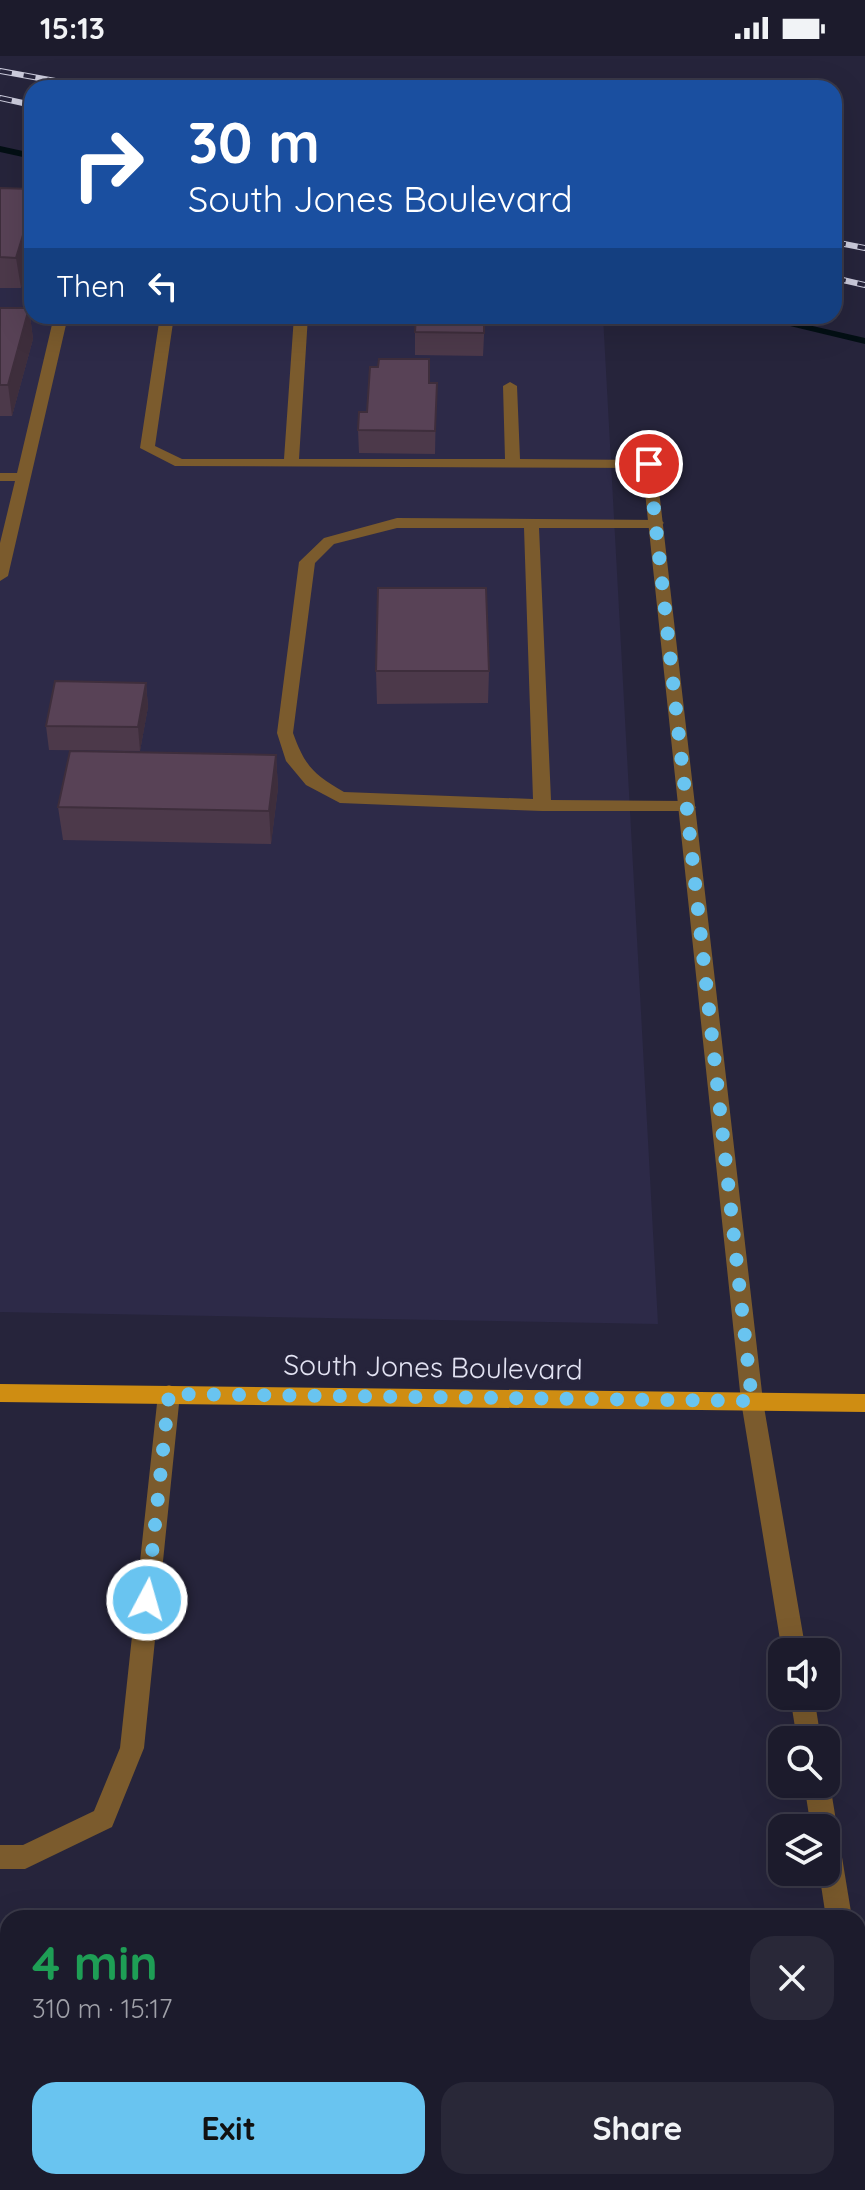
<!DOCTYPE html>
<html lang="en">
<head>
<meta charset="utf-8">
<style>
  body { margin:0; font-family:Quicksand,sans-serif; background:#292838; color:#f1f3f6; height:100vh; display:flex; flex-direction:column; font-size:30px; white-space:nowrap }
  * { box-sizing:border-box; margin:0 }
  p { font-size:26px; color:#a0a1a9 }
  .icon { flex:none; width:44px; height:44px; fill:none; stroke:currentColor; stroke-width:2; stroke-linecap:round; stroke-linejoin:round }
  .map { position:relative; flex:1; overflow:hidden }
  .side { position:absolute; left:0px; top:1854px; width:866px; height:280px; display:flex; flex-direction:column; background:#1c1b2c; border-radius:24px 24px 0 0; box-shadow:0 8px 32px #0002,0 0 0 2px #3a3948 }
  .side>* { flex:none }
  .guide { position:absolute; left:24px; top:24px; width:818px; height:244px; border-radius:24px; box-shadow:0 8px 32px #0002,0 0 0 2px #3a3948; background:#1a4fa0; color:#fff; overflow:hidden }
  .buttons { position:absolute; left:768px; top:1582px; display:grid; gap:16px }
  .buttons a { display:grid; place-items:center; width:72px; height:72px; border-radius:16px; background:#1c1b2c; box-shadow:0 8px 32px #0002,0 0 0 2px #3a3948; font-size:40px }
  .pin { position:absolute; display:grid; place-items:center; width:68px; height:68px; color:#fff; margin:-34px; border:4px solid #fff; border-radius:50%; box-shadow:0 2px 8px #0007 }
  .me { position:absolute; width:88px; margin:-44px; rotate:6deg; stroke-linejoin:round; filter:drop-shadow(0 0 6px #0008) }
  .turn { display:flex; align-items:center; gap:28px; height:168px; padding:0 32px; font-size:36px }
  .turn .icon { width:104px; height:104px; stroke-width:2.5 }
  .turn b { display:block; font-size:56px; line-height:68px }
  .then { display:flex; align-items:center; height:76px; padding:0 32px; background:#0003; gap:16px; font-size:30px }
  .round { display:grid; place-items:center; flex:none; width:84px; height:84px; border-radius:24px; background:#292838 }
  .headline { display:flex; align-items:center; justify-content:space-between; height:136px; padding:0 32px }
  h1 { font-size:48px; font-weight:700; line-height:60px; color:#1e9e55 }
  .action { display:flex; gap:16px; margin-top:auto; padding:16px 32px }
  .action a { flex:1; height:92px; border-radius:24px; background:#69c4f0; color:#111; font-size:32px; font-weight:700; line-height:92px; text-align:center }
  .action a+a { background:#292838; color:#f1f3f6 }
  .status { display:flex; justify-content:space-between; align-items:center; height:56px; padding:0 40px; background:#1c1b2c; direction:ltr }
  .status svg { height:22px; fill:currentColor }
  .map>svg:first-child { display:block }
  .built { fill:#2d2a48 }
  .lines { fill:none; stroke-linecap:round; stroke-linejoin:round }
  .stream { fill:#030f14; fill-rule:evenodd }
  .service { fill:#7b5b2d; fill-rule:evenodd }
  .minor { fill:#7b5b2d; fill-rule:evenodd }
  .primary { fill:#cf8d12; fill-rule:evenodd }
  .rail-casing { stroke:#cbcbdc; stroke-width:6 }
  .rail { stroke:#26243b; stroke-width:4; stroke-dasharray:12; stroke-linecap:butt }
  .wall { fill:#4c394a }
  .shaded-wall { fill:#3e2e3c }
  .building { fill:#584256; stroke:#3e2e3c; stroke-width:2 }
  .route { stroke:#69c4f0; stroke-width:14; stroke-dasharray:0 25.2 }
  .labels { text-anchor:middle; stroke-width:8; stroke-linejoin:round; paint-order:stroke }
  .street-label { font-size:28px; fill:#e3e3f3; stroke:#26243b }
</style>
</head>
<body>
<div class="status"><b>15:13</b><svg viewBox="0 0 49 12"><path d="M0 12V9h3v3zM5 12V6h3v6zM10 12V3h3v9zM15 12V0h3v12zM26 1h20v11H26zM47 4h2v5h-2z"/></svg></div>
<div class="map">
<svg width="865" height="2134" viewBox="0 0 865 2134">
  <rect width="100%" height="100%" fill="#26243b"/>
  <!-- built -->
  <path class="built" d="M 0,142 L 32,144 L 32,260 L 603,260 L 658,1268 L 0,1256 Z"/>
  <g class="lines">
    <!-- stream -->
    <path class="stream" d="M 0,90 L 32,97 L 32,103 L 0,96 Z
      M 749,260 L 769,260 L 865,282 L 865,288 Z"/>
    <!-- service -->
    <path class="service" d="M 54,260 L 68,260 L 8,520 L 0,525 L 0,487 L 15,425 L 0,425 L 0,417 L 17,417 Z
      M 160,260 L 174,260 L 155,390 L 182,403 L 284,403 L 294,260 L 308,260 L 299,403 L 505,403 L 503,330 L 510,326 L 517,330 L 520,403 L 649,404 L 656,408 L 649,412 L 175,410 L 140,392 Z
      M 397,462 L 661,464 L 664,467 L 656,472 L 539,472 L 551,744 L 687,745 L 696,751 L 693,755 L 542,755 L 340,747 L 306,729 L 286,705 L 277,677 L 299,506 L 324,482 ZM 397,472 L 524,472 L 533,743 L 344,736 C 313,718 305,710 293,677 L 315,507 L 334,488 Z"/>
    <!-- minor -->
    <path class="minor" d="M 649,404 L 656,408 L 763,1345 L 806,1596 L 782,1596 L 741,1345 L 642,408 Z
      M 169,1329 L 177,1332 L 180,1338 L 144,1692 L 112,1771 L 25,1813 L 0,1813 L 0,1789 L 23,1789 L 94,1755 L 120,1692 L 158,1338 L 161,1332 Z
      M 790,1640 L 814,1640 L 821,1684 L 797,1684 Z
      M 826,1720 L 830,1728 L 852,1862 L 826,1862 L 819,1816 L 826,1816 L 826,1772 L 811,1772 L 804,1728 L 826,1728 Z
      M 858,1958 L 865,1960 L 865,2027 L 858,2024 Z
      M 42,2126 L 70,2126 L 69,2134 L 41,2134 Z"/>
    <!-- primary -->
    <path class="primary" d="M 0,1328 L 865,1338 L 865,1356 L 0,1346 Z"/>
    <defs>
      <path id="rail" d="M 0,15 L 94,32
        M 0,42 L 32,49
        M 834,186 L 865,192
        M 834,222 L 865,229"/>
    </defs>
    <!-- rail casing -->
    <use href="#rail" class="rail-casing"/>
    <!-- rail -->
    <use href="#rail" class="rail"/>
  </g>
  <!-- wall -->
  <path class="wall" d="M 0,132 L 32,133 L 32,209 L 27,209 L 21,232 L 0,232 Z
    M 0,252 L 29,252 L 33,283 L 12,360 L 0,360 Z
    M 485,260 L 483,300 L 415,299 L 415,276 Z
    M 429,327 L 436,350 L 435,398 L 359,397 L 358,374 L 367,356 Z
    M 376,615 L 489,615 L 488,647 L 377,648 Z
    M 146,627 L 148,651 L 140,695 L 49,694 L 46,670 Z
    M 276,699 L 278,732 L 271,788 L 63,784 L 58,751 Z"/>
  <!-- shaded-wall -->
  <path class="shaded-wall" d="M 23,179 L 27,209 L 21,232 L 16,202 Z
    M 29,252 L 33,283 L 12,360 L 8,329 Z
    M 146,627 L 148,651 L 140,695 L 138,671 Z
    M 276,699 L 278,732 L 271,788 L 269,755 Z"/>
  <!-- building -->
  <path class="building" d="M 0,132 L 32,133 L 32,179 L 23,179 L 16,202 L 0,201 Z
    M 0,252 L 29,252 L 8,329 L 0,329 Z
    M 416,260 L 484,260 L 484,277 L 415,276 Z
    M 379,303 L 429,303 L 429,327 L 437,327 L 435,375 L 358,374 L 359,356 L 367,356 L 370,311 L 378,311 Z
    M 378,532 L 486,532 L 489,615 L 376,615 Z
    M 55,625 L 146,627 L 138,671 L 46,670 Z
    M 70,695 L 276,699 L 269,755 L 58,751 Z"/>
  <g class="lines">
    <!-- route -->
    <path class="route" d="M 147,1544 L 169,1338 L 752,1345 L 649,408"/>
  </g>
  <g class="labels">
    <!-- street labels -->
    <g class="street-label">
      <text transform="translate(433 1311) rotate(1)" y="10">South Jones Boulevard</text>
    </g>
  </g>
</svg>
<div class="buttons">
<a><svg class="icon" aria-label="sound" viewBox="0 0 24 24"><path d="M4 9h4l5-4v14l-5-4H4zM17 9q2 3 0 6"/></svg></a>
<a><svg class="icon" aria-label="search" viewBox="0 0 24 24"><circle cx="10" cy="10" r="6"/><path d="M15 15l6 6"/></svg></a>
<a><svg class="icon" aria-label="layers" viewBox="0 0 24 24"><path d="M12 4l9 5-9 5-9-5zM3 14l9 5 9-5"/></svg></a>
</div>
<div class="pin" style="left:649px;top:408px;background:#d93025"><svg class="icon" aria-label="arrive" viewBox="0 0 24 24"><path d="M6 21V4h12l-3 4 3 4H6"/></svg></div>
<svg class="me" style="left:147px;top:1544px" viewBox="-20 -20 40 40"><circle r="17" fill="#69c4f0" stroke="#fff" stroke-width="3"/><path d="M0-11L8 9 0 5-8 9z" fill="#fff"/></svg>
<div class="guide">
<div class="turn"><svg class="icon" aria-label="right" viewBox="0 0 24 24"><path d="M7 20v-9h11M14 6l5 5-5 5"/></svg><div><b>30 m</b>South Jones Boulevard</div></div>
<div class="then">Then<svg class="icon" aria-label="left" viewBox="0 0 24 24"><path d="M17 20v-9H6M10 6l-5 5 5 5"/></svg></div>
</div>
<section class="side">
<div class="headline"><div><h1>4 min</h1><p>310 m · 15:17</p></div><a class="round"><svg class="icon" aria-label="close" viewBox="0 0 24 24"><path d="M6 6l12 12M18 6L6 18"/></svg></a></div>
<div class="action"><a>Exit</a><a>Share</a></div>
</section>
</div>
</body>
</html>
